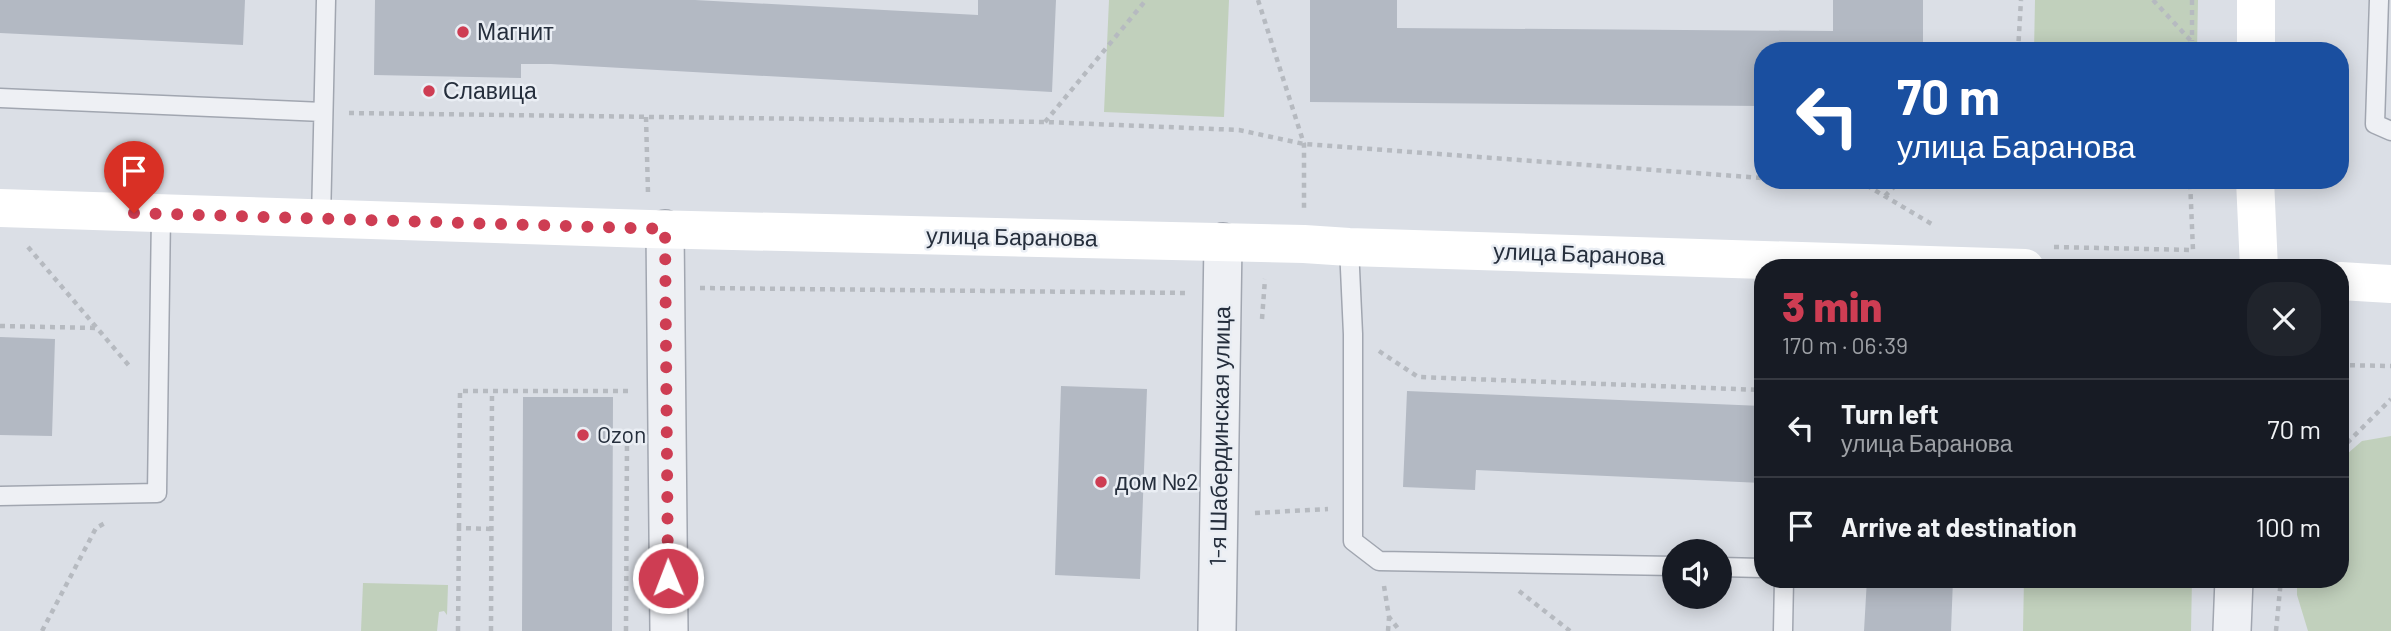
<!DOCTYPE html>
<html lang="en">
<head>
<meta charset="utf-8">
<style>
  body { margin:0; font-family:Barlow,sans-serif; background:#20242c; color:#f1f3f6; height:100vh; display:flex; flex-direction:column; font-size:26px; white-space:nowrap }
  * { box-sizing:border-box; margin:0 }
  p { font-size:23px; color:#9ea1a6 }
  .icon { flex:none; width:38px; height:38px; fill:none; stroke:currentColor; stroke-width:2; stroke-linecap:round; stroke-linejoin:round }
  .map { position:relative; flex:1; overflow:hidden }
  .details { position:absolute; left:1754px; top:259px; width:595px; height:329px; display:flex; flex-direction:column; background:#171b24; border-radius:28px; box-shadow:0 4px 18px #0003 }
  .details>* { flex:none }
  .guide { position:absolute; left:1754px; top:42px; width:595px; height:147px; border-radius:28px; box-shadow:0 4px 18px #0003; background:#1a4fa0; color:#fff; overflow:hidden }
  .controls { position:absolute; left:1662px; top:539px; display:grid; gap:14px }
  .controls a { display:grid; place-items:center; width:70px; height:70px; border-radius:50%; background:#171b24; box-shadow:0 4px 18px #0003; font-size:35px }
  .pin { position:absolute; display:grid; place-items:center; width:60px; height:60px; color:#fff; margin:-72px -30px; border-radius:50% 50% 50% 0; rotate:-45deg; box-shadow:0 0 7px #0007 }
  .pin .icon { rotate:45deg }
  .me { position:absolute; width:77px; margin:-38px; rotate:359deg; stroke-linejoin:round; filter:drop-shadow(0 0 5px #0008) }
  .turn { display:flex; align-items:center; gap:24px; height:147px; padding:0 28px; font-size:32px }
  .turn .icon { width:91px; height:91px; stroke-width:2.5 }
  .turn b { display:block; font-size:49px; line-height:60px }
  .round { display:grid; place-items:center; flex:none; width:74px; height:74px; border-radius:28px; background:#20242c }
  .summary { display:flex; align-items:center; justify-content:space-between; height:119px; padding:0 28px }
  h1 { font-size:42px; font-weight:800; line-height:52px; color:#ce3d53 }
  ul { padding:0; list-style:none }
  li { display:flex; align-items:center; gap:21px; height:98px; padding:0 28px; border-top:2px solid #363941 }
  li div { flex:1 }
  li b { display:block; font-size:26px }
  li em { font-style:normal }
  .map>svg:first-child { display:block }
  .green { fill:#c1d0bc }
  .building { fill:#b3b9c3 }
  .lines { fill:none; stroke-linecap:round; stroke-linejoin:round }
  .lane-casing { stroke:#a1a6b0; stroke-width:21 }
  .street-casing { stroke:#a1a6b0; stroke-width:40 }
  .path { stroke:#b6bac0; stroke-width:4.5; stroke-dasharray:5 5; stroke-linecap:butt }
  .lane { stroke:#eef0f4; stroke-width:18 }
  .street { stroke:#eef0f4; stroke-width:37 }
  .secondary { stroke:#fff; stroke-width:38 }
  .route { stroke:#ce3d53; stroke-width:12; stroke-dasharray:0 21.6 }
  .poi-dot { fill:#ce3d53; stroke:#eaeef4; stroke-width:2.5 }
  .labels { text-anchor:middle; stroke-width:5; stroke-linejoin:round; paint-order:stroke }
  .poi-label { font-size:23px; fill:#252e3c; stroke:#eaeef4; text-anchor:start }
  .street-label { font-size:23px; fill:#252e3c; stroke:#eaeef4 }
</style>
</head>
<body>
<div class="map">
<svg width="2391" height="631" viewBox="0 0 2391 631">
  <rect width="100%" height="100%" fill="#dbdfe6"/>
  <!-- green -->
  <path class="green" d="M 1109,0 L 1229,0 L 1224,117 L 1104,112 Z
    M 2035,0 L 2198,0 L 2197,51 L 2034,51 Z
    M 2391,436 L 2391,631 L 2308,631 L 2297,595 L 2297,579 L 2340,579 L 2340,460 L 2362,441 Z
    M 2024,579 L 2192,579 L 2191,631 L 2023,631 Z
    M 363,583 L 448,585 L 447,615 L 444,611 L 439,612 L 437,631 L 361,631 Z"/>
  <!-- building -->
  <path class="building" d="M 0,0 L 245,0 L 243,45 L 0,33 Z
    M 375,0 L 695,0 L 978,15 L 978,0 L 1056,0 L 1052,92 L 551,64 L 521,64 L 521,78 L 374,75 Z
    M 1310,0 L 1397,0 L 1397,28 L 1833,31 L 1833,0 L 1923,0 L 1923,51 L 1762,51 L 1762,106 L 1310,102 Z
    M 0,337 L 55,339 L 52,436 L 0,435 Z
    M 1061,386 L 1147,389 L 1140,579 L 1055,575 Z
    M 1407,391 L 1762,406 L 1762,483 L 1476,470 L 1475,490 L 1403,487 Z
    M 523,397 L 613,397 L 612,631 L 522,631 Z
    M 1867,579 L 1953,579 L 1951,631 L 1864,631 Z"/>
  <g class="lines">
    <defs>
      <path id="lane" d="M 2379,0 L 2375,124 L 2391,131
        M 0,98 L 323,112
        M 321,220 L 326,0
        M 1349,247 L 1353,334 L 1353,541 L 1379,561 L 1675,566
        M 0,496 L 157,493 L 161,214
        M 1720,567 L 1762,568
        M 1783,631 L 1784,579"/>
      <path id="street" d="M 665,229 L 669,631
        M 1217,631 L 1223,242
        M 2232,631 L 2234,579"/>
    </defs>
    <!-- lane casing -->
    <use href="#lane" class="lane-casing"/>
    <!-- street casing -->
    <use href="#street" class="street-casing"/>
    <!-- path -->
    <path class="path" d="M 1258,0 L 1304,144 L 1304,209
      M 2153,0 L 2192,42 L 2192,51
      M 2192,0 L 2192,41
      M 2018,51 L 2021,0
      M 349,113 L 1045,122 L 1239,130 L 1304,144 L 1762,178
      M 646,117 L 648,193
      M 1045,122 L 1146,0
      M 1797,180 L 1866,185 L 1935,226
      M 1885,196 L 1901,180
      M 28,247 L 131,368
      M 2054,247 L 2193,250 L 2190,180
      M 700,288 L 1188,293
      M 1262,319 L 1265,279
      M 0,326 L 97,328
      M 1379,351 L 1418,377 L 1762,390
      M 2340,365 L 2391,366
      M 2340,450 L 2391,399
      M 1255,513 L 1328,509
      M 459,528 L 460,391 L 632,391
      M 1384,586 L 1389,617 L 1400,631
      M 1519,591 L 1570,631
      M 42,631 L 96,528 L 107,522
      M 458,631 L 459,528 L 492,529
      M 491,631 L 492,391
      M 626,631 L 627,439
      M 1388,631 L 1389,618
      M 2276,631 L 2281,579"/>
    <!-- lane -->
    <use href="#lane" class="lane"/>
    <!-- street -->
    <use href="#street" class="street"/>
    <!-- secondary -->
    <path class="secondary" d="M 2256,51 L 2256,0
      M 2255,180 L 2259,268
      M 0,208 L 649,229 L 1304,244 L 1349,247 L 2025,268
      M 2340,281 L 2391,284"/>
  </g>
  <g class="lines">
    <!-- route -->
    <path class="route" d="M 134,213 L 665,229 L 668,578"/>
  </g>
  <!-- markers -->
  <g class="poi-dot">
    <circle cx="463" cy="32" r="7"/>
    <circle cx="429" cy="91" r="7"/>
    <circle cx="583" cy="435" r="7"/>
    <circle cx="1101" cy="482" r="7"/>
  </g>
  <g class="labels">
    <!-- poi labels -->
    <g class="poi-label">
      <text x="477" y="40">Магнит</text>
      <text x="443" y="99">Славица</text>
      <text x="597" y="443">Ozon</text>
      <text x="1115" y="490">дом №2</text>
    </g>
    <!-- street labels -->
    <g class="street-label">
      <text transform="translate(1012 237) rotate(1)" y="8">улица Баранова</text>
      <text transform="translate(1579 254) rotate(2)" y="8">улица Баранова</text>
      <text transform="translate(1220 436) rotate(-89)" y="8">1-я Шабердинская улица</text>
    </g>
  </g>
</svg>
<div class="controls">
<a><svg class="icon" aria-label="sound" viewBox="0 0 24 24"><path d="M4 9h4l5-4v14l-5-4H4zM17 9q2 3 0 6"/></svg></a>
</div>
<div class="pin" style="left:134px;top:213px;background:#d93025"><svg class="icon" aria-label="arrive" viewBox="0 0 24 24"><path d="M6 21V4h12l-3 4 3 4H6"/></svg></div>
<svg class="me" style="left:668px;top:578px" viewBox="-20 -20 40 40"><circle r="17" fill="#ce3d53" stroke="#fff" stroke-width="3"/><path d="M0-11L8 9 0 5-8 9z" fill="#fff"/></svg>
<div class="guide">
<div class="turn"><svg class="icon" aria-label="left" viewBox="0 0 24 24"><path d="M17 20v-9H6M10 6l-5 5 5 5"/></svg><div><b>70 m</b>улица Баранова</div></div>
</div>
<section class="details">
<div class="summary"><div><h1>3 min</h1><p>170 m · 06:39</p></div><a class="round"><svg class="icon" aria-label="close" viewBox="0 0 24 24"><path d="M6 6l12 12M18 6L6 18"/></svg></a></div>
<ul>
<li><svg class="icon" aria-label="left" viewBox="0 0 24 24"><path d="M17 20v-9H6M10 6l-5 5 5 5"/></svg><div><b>Turn left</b><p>улица Баранова</p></div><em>70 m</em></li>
<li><svg class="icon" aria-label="arrive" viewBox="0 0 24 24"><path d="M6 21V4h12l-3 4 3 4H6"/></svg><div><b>Arrive at destination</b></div><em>100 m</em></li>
</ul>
</section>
</div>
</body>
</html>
